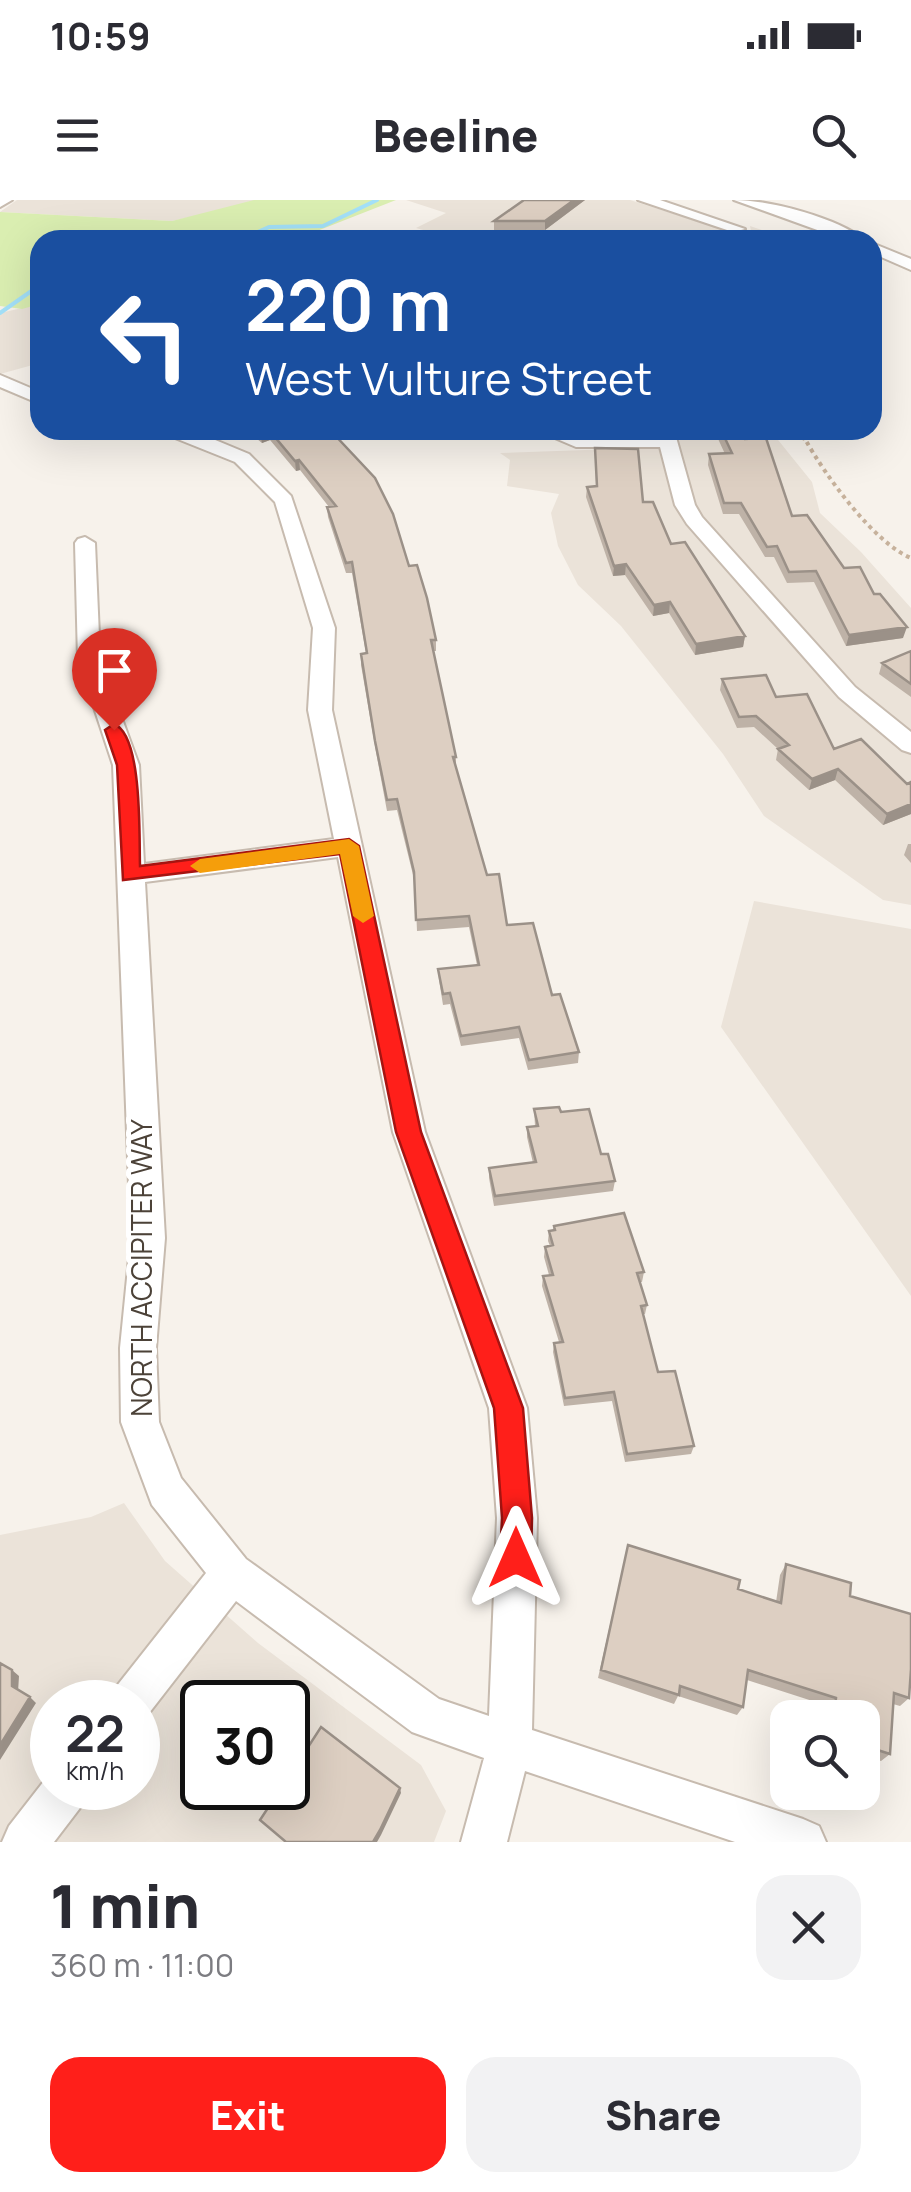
<!DOCTYPE html>
<html lang="en">
<head>
<meta charset="utf-8">
<style>
  body { margin:0; font-family:Manrope,sans-serif; background:#f2f2f3; color:#2b2b33; height:100vh; display:flex; flex-direction:column; font-size:38px; white-space:nowrap }
  * { box-sizing:border-box; margin:0 }
  p { font-size:32px; color:#7c7c81 }
  .icon { flex:none; width:55px; height:55px; fill:none; stroke:currentColor; stroke-width:2; stroke-linecap:round; stroke-linejoin:round }
  .map { position:relative; height:1642px; overflow:hidden }
  .panel { display:flex; flex-direction:column; background:#fff; flex:1 }
  .panel>* { flex:none }
  .banner { position:absolute; left:30px; top:30px; width:852px; height:210px; border-radius:30px; box-shadow:0 10px 40px #0002; background:#1a4fa0; color:#fff; overflow:hidden }
  .fabs { position:absolute; left:770px; top:1500px; display:grid; gap:20px }
  .fabs a { display:grid; place-items:center; width:110px; height:110px; border-radius:20px; background:#fff; box-shadow:0 10px 40px #0002; font-size:50px }
  .speed { position:absolute; left:30px; top:1480px; display:flex; gap:20px; font-size:50px; font-weight:700; text-align:center }
  .speed>* { display:grid; place-content:center; width:130px; height:130px; border-radius:50%; background:#fff; box-shadow:0 10px 40px #0002; line-height:1 }
  .speed small { font-size:25px; font-weight:400 }
  .speed .limit { border:5px solid #111; border-radius:15px; background:#fff; color:#111 }
  .pin { position:absolute; display:grid; place-items:center; width:85px; height:85px; color:#fff; margin:-102px -42px; border-radius:50% 50% 50% 0; rotate:-45deg; box-shadow:0 0 10px #0007 }
  .pin .icon { rotate:45deg }
  .me { position:absolute; width:110px; margin:-55px; rotate:0deg; stroke-linejoin:round; filter:drop-shadow(0 0 8px #0008) }
  .turn { display:flex; align-items:center; gap:35px; height:210px; padding:0 50px; font-size:45px }
  .turn .icon { width:130px; height:130px; stroke-width:2.5 }
  .turn b { display:block; font-size:70px; line-height:85px }
  .round { display:grid; place-items:center; flex:none; width:105px; height:105px; border-radius:30px; background:#f2f2f3 }
  .summary { display:flex; align-items:center; justify-content:space-between; height:170px; padding:0 50px }
  h1 { font-size:60px; font-weight:800; line-height:75px }
  .primary-button { display:flex; gap:20px; margin-top:auto; padding:20px 50px }
  .primary-button a { flex:1; height:115px; border-radius:30px; background:#ff1f1a; color:#fff; font-size:40px; font-weight:800; line-height:115px; text-align:center }
  .primary-button a+a { background:#f2f2f3; color:#2b2b33 }
  .status { display:flex; justify-content:space-between; align-items:center; height:70px; padding:0 50px; background:#fff; direction:ltr }
  .status svg { height:28px; fill:currentColor }
  header { display:flex; justify-content:space-between; align-items:center; height:130px; padding:0 50px; background:#fff; font-size:45px; font-weight:800 }
  .map>svg:first-child { display:block }
  .residential { fill:#ebe3d9; fill-rule:evenodd }
  .green { fill:#daeeb1 }
  .lines { fill:none; stroke-linecap:round; stroke-linejoin:round }
  .stream { stroke:#a3e0f8; stroke-width:4 }
  .minor-casing { stroke:#c7bbaf; stroke-width:4 }
  .path { stroke:#c7b29c; stroke-width:4; stroke-dasharray:4 4; stroke-linecap:butt }
  .minor { fill:#fff; fill-rule:evenodd }
  .wall { fill:#beb2a7 }
  .shaded-wall { fill:#9b9188 }
  .building { fill:#ddcfc2; stroke:#9b9188; stroke-width:2.5 }
  .route { fill:#ff1f1a; stroke:#a61411; stroke-width:2.5 }
  .slow { fill:#f59e0b }
  .labels { text-anchor:middle; stroke-width:10; stroke-linejoin:round; paint-order:stroke }
  .street-label { font-size:28px; fill:#4c4238; stroke:#fff }
</style>
</head>
<body>
<div class="status"><b>10:59</b><svg viewBox="0 0 49 12"><path d="M0 12V9h3v3zM5 12V6h3v6zM10 12V3h3v9zM15 12V0h3v12zM26 1h20v11H26zM47 4h2v5h-2z"/></svg></div>
<header><svg class="icon" aria-label="menu" viewBox="0 0 24 24"><path d="M4 6h16M4 12h16M4 18h16"/></svg>Beeline<svg class="icon" aria-label="search" viewBox="0 0 24 24"><circle cx="10" cy="10" r="6"/><path d="M15 15l6 6"/></svg></header>
<div class="map">
<svg width="911" height="1642" viewBox="0 0 911 1642">
  <rect width="100%" height="100%" fill="#f7f2eb"/>
  <!-- residential -->
  <path class="residential" d="M 17,0 L 266,0 L 172,21 L 0,12 Z
    M 406,0 L 630,0 L 734,33 L 751,31 L 750,26 L 791,40 L 459,40 L 416,28 L 446,13 Z
    M 40,104 L 40,163 L 0,174 L 0,113 Z
    M 569,230 L 770,230 L 812,282 L 820,313 L 861,352 L 911,408 L 911,705 L 883,700 L 764,616 L 723,554 L 621,426 L 578,385 L 558,346 L 551,313 L 559,294 L 507,286 L 510,260 L 500,253 L 613,249 Z
    M 754,701 L 911,729 L 911,1096 L 721,827 Z
    M 124,1303 L 165,1361 L 258,1443 L 421,1565 L 446,1611 L 434,1642 L 0,1642 L 0,1335 L 91,1317 ZM 52,1502 L 138,1502 L 138,1588 L 52,1588 ZM 202,1502 L 288,1502 L 288,1588 L 202,1588 Z"/>
  <!-- green -->
  <path class="green" d="M 254,0 L 396,0 L 294,40 L 40,40 L 40,104 L 22,109 L 0,106 L 0,12 L 172,21 Z"/>
  <g class="lines">
    <!-- stream -->
    <path class="stream" d="M 240,40 L 269,27 L 323,26 L 377,0
      M 0,113 L 40,85"/>
    <defs>
      <path id="minor" d="M 0,0 L 12,0 L 0,7 Z
        M 638,0 L 660,0 L 745,29 L 733,32 Z
        M 734,0 C 770,0 837,18 865,40 L 845,40 Z
        M 872,43 L 911,59 L 911,70 L 872,53 Z
        M 0,175 L 40,192 L 40,204 L 0,187 Z
        M 155,230 L 196,232 L 249,254 L 291,296 L 335,428 L 332,510 L 425,932 L 527,1208 L 537,1318 L 532,1530 L 803,1619 L 819,1626 L 826,1642 L 735,1642 L 525,1571 L 507,1642 L 461,1642 L 484,1558 L 412,1532 L 236,1401 L 146,1517 L 138,1521 L 138,1502 L 110,1502 L 116,1487 L 206,1373 L 152,1305 L 121,1222 L 120,1148 L 131,1038 L 113,565 L 78,459 L 75,343 L 78,339 L 85,337 L 95,343 L 100,459 L 139,565 L 144,664 L 334,639 L 308,510 L 313,428 L 275,302 L 235,262 ZM 338,657 L 393,932 L 489,1208 L 497,1318 L 489,1516 L 439,1499 L 246,1359 L 181,1278 L 159,1222 L 156,1148 L 165,1038 L 145,682 Z
        M 536,230 L 563,230 L 578,235 L 657,235 L 656,230 L 674,230 L 695,305 L 702,317 L 855,487 L 911,532 L 911,553 L 902,550 L 839,497 L 687,324 L 675,305 L 660,247 L 576,247 Z
        M 51,1572 L 52,1588 L 89,1588 L 83,1604 L 54,1642 L 2,1642 L 9,1626 Z"/>
    </defs>
    <!-- minor casing -->
    <use href="#minor" class="minor-casing"/>
    <!-- path -->
    <path class="path" d="M 738,236 L 790,233 L 805,239 C 825,275 874,343 911,358
      M 688,238 L 722,237"/>
    <!-- minor -->
    <use href="#minor" class="minor"/>
  </g>
  <!-- wall -->
  <path class="wall" d="M 524,0 L 585,0 L 545,30 L 494,30 L 494,21 Z
    M 246,230 L 330,230 L 409,366 L 436,440 L 436,451 L 433,451 L 456,557 L 456,568 L 487,675 L 507,725 L 552,795 L 579,852 L 578,863 L 528,870 L 519,838 L 461,846 L 450,804 L 443,805 L 439,780 L 438,769 L 477,765 L 469,727 L 417,731 L 415,683 L 397,610 L 387,611 L 376,552 L 361,465 L 361,454 L 366,453 L 352,373 L 346,373 L 328,317 L 327,307 L 329,307 L 300,270 L 296,271 L 270,240 L 262,243 Z
    M 714,230 L 743,230 L 745,239 L 792,316 L 844,368 L 874,394 L 903,438 L 846,446 L 814,382 L 787,383 L 774,357 L 765,357 L 739,314 L 723,314 L 708,265 L 709,254 L 725,254 Z
    M 595,248 L 643,302 L 671,344 L 745,436 L 743,447 L 695,455 L 669,413 L 653,416 L 625,375 L 613,376 L 586,297 L 587,287 L 596,286 Z
    M 911,451 L 911,497 L 879,474 L 882,463 Z
    M 722,479 L 776,497 L 834,549 L 907,584 L 911,582 L 911,614 L 883,625 L 835,580 L 809,590 L 776,560 L 778,549 L 754,527 L 737,528 L 720,490 Z
    M 908,644 L 911,644 L 911,663 L 904,655 Z
    M 534,909 L 561,912 L 601,954 L 615,981 L 613,991 L 494,1006 L 489,978 L 489,968 L 533,963 L 527,937 L 527,927 L 535,926 Z
    M 554,1026 L 644,1072 L 642,1082 L 640,1082 L 647,1105 L 645,1114 L 643,1114 L 658,1172 L 694,1246 L 691,1254 L 625,1262 L 612,1201 L 564,1206 L 553,1152 L 554,1143 L 559,1142 L 542,1086 L 543,1076 L 549,1075 L 544,1057 L 545,1047 L 550,1046 L 548,1041 L 549,1031 L 553,1030 Z
    M 628,1345 L 738,1389 L 776,1402 L 780,1375 L 786,1364 L 850,1396 L 909,1498 L 900,1506 L 893,1504 L 890,1554 L 881,1561 L 862,1556 L 862,1518 L 827,1518 L 828,1506 L 747,1480 L 743,1507 L 737,1515 L 678,1496 L 674,1504 L 598,1478 Z"/>
  <!-- shaded-wall -->
  <path class="shaded-wall" d="M 574,0 L 585,0 L 545,30 L 545,21 Z
    M 269,230 L 270,240 L 262,243 L 260,233 Z
    M 299,260 L 300,270 L 296,271 L 295,261 Z
    M 626,364 L 625,375 L 613,376 L 614,366 Z
    M 670,402 L 669,413 L 653,416 L 654,405 Z
    M 907,427 L 903,438 L 846,446 L 849,435 Z
    M 745,436 L 743,447 L 695,455 L 696,444 Z
    M 838,569 L 835,580 L 809,590 L 812,579 Z
    M 911,604 L 911,614 L 883,625 L 887,614 Z
    M 12,1470 L 19,1476 L 18,1492 L 12,1486 Z
    M 30,1497 L 36,1503 L 0,1560 L 0,1545 Z
    M 400,1588 L 401,1593 L 381,1635 L 377,1642 L 373,1642 Z"/>
  <!-- building -->
  <path class="building" d="M 524,0 L 574,0 L 545,21 L 494,21 Z
    M 257,230 L 330,230 L 375,278 L 393,314 L 409,366 L 417,365 L 427,398 L 436,440 L 431,440 L 456,557 L 453,557 L 487,675 L 499,674 L 507,725 L 533,723 L 552,795 L 560,794 L 579,852 L 529,860 L 519,827 L 461,836 L 450,793 L 443,794 L 438,769 L 479,765 L 469,716 L 416,720 L 414,672 L 397,599 L 387,600 L 375,541 L 361,454 L 367,453 L 352,362 L 346,363 L 327,307 L 336,306 L 299,260 L 295,261 L 269,230 L 260,233 Z
    M 721,230 L 743,230 L 745,239 L 766,238 L 792,316 L 807,315 L 844,368 L 860,367 L 874,394 L 880,394 L 907,427 L 849,435 L 816,371 L 789,372 L 777,346 L 767,347 L 741,303 L 724,303 L 709,254 L 732,253 Z
    M 595,248 L 638,249 L 643,302 L 653,302 L 671,344 L 685,342 L 745,436 L 696,444 L 670,402 L 654,405 L 626,364 L 614,366 L 587,287 L 597,286 Z
    M 911,451 L 911,484 L 882,463 Z
    M 766,475 L 776,497 L 807,494 L 834,549 L 861,539 L 907,584 L 911,582 L 911,604 L 887,614 L 838,569 L 812,579 L 778,549 L 789,545 L 756,516 L 739,517 L 722,479 Z
    M 559,907 L 561,912 L 589,909 L 601,954 L 608,954 L 615,981 L 495,996 L 489,968 L 536,962 L 527,927 L 538,926 L 534,909 Z
    M 624,1013 L 644,1072 L 637,1073 L 647,1105 L 641,1106 L 658,1172 L 675,1171 L 694,1246 L 627,1254 L 614,1192 L 565,1198 L 554,1143 L 563,1142 L 543,1076 L 553,1075 L 545,1047 L 553,1045 L 549,1031 L 555,1030 L 554,1026 Z
    M 628,1345 L 740,1380 L 738,1389 L 781,1403 L 786,1364 L 851,1383 L 850,1396 L 911,1414 L 911,1469 L 909,1498 L 894,1493 L 890,1554 L 862,1545 L 862,1518 L 834,1518 L 836,1498 L 748,1470 L 743,1507 L 680,1486 L 679,1495 L 601,1470 Z
    M 0,1463 L 12,1470 L 12,1486 L 30,1497 L 0,1545 Z
    M 321,1527 L 400,1588 L 380,1630 L 373,1642 L 286,1642 L 260,1620 L 281,1588 L 288,1588 L 288,1578 Z"/>
  <!-- route -->
  <path class="route" d="M 114,524 C 143,535 139,638 140,666 L 349,639 L 359,646 L 421,932 L 523,1208 L 532,1318 L 531,1358 L 527,1368 L 516,1373 L 505,1368 L 500,1358 L 502,1318 L 494,1208 L 396,932 L 340,654 L 123,680 L 117,565 L 105,530 Z"/>
  <!-- slow -->
  <path class="slow" d="M 349,639 L 359,646 L 374,716 L 363,723 L 353,716 L 340,654 L 200,673 L 190,666 L 200,659 Z"/>
  <g class="labels">
    <!-- street labels -->
    <g class="street-label">
      <text transform="translate(142 1068) rotate(-90)" y="10">NORTH ACCIPITER WAY</text>
    </g>
  </g>
</svg>
<div class="fabs">
<a><svg class="icon" aria-label="search" viewBox="0 0 24 24"><circle cx="10" cy="10" r="6"/><path d="M15 15l6 6"/></svg></a>
</div>
<div class="speed"><div>22<small>km/h</small></div><div class="limit">30</div></div>
<div class="pin" style="left:114px;top:530px;background:#d93025"><svg class="icon" aria-label="arrive" viewBox="0 0 24 24"><path d="M6 21V4h12l-3 4 3 4H6"/></svg></div>
<svg class="me" style="left:516px;top:1358px" viewBox="-20 -20 40 40"><path d="M0-17L14 15 0 8-14 15z" fill="#ff1f1a" stroke="#fff" stroke-width="4"/></svg>
<div class="banner">
<div class="turn"><svg class="icon" aria-label="left" viewBox="0 0 24 24"><path d="M17 20v-9H6M10 6l-5 5 5 5"/></svg><div><b>220 m</b>West Vulture Street</div></div>
</div>
</div>
<section class="panel">
<div class="summary"><div><h1>1 min</h1><p>360 m · 11:00</p></div><a class="round"><svg class="icon" aria-label="close" viewBox="0 0 24 24"><path d="M6 6l12 12M18 6L6 18"/></svg></a></div>
<div class="primary-button"><a>Exit</a><a>Share</a></div>
</section>
</body>
</html>
